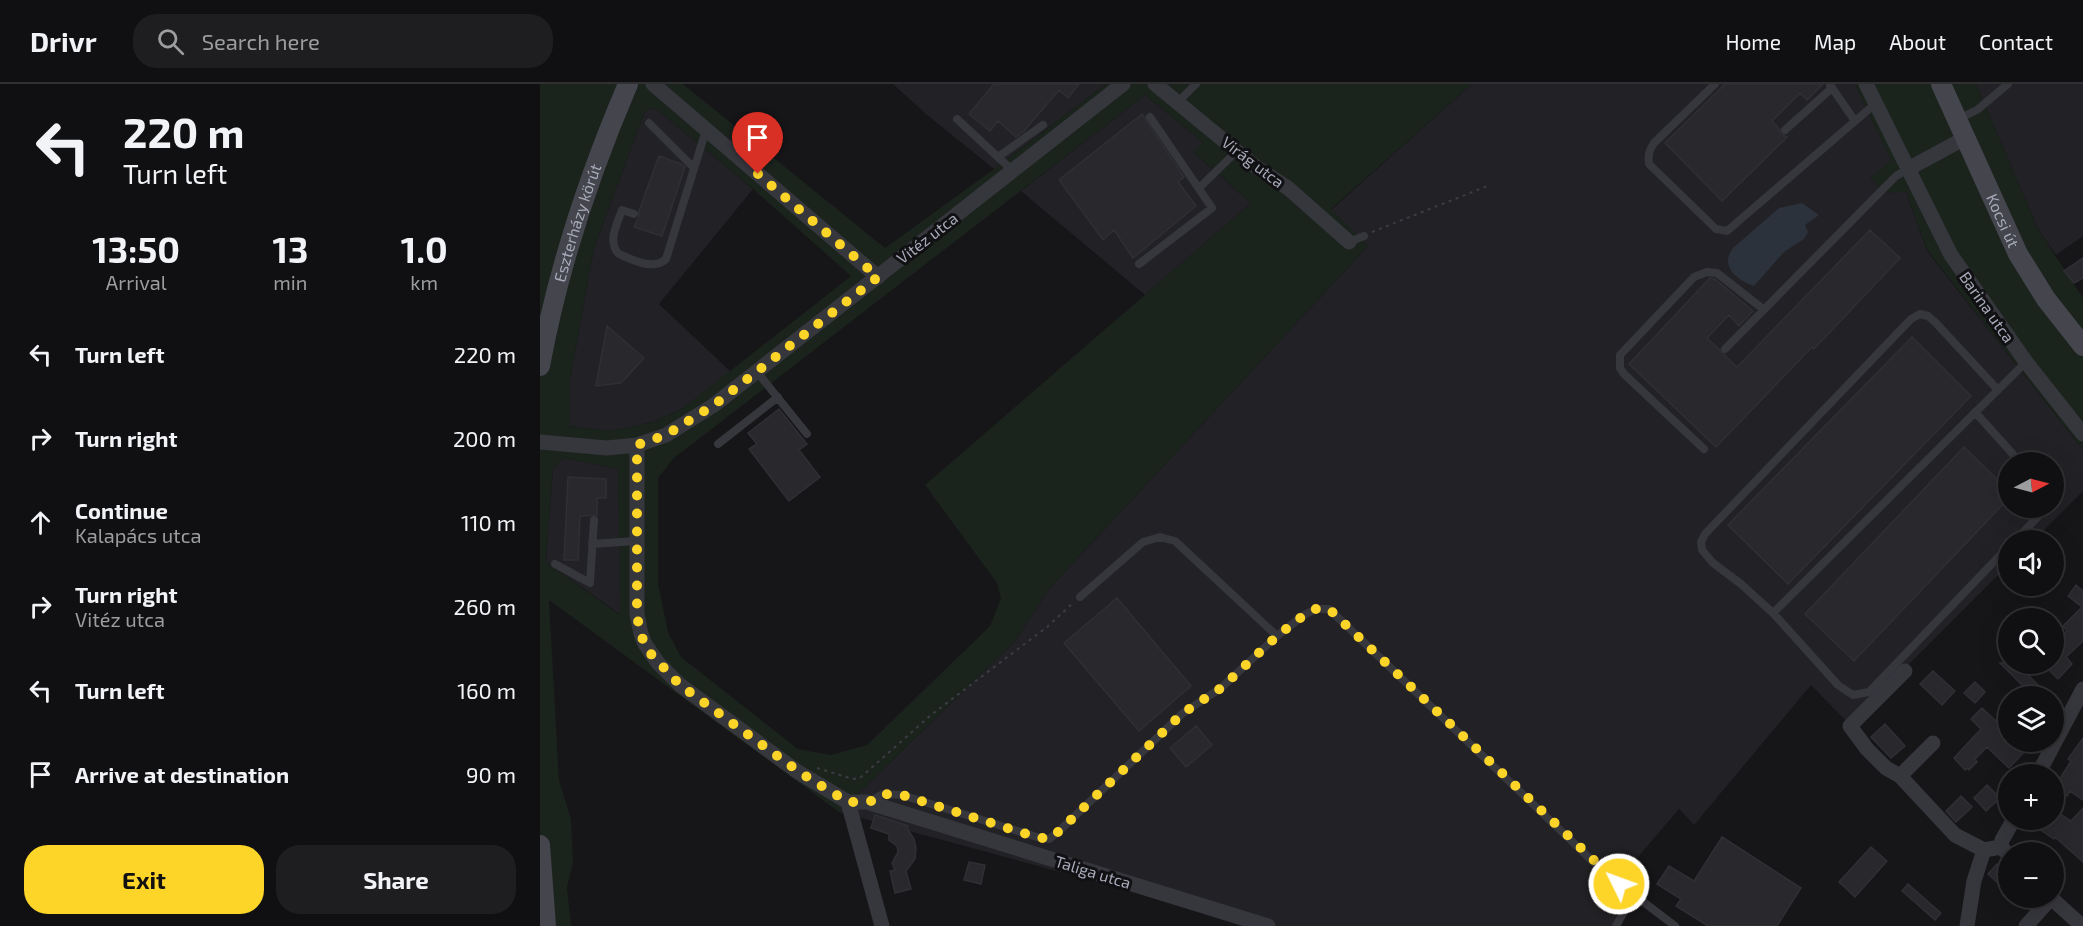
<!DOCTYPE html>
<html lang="en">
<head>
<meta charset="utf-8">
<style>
  body { margin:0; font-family:"Exo 2",sans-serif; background:#1e1e20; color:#f1f3f6; height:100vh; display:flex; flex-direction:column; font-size:22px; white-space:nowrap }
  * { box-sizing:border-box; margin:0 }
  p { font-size:20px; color:#9c9d9f }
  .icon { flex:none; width:33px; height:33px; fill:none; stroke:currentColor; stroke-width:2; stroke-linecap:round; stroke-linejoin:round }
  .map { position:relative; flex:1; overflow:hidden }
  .panel { display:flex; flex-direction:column; background:#101012; width:540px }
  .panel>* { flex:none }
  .banner { background:#101012; color:#f1f3f6; overflow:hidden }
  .needle { width:39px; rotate:84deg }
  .fabs { position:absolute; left:1458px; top:368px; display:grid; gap:12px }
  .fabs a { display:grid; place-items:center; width:66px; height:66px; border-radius:50%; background:#101012; box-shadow:0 6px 24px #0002,0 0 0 2px #303032; font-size:30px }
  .pin { position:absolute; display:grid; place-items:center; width:51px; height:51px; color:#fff; margin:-62px -26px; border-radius:50% 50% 50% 0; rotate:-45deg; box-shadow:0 0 6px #0007 }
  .pin .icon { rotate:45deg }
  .me { position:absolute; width:66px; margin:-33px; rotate:312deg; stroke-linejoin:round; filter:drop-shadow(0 0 4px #0008) }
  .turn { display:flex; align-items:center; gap:21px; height:126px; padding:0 24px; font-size:27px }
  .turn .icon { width:78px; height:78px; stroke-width:2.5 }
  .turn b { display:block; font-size:42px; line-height:51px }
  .eta { display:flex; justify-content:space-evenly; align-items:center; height:102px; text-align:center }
  .eta b { font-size:36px; font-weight:700; line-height:42px }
  .primary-button { display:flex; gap:12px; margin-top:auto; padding:12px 24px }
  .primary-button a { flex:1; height:69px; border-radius:24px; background:#fdd428; color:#111; font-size:24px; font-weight:700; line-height:69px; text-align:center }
  .primary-button a+a { background:#1e1e20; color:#f1f3f6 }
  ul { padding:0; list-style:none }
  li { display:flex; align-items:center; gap:18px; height:84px; padding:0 24px }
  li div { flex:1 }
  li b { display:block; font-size:22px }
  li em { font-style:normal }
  header { display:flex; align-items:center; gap:36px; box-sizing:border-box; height:84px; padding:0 30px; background:#101012; border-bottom:2px solid #303032 }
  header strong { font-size:28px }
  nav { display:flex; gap:33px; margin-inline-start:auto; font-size:21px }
  .search { width:420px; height:54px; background:#1e1e20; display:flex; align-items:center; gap:15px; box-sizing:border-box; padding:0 21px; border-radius:24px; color:#9c9d9f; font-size:22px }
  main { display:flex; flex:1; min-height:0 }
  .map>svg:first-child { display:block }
  .built { fill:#222125; fill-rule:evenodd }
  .green { fill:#1b231d; fill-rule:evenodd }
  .water { fill:#2b323c }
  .building { fill:#29282c; stroke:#302f34; stroke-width:1.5 }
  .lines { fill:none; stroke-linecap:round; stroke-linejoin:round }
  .path { stroke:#3c3d44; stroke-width:2; stroke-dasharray:3 4.5; stroke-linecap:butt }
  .lane { stroke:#36363d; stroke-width:8 }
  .street { stroke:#36363d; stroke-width:15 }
  .secondary { stroke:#44454d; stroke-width:20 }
  .route { stroke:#fdd428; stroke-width:10; stroke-dasharray:0 18 }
  .labels { text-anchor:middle; stroke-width:6; stroke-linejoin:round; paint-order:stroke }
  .street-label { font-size:16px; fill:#a7aab9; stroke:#111013 }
</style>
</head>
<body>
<header>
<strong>Drivr</strong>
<div class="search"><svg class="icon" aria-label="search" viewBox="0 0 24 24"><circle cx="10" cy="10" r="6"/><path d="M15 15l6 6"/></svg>Search here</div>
<nav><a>Home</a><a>Map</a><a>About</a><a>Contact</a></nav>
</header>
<main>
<section class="panel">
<div class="banner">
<div class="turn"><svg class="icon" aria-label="left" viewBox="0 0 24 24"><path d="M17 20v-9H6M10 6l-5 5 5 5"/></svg><div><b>220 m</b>Turn left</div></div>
</div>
<div class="eta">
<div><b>13:50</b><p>Arrival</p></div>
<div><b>13</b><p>min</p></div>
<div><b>1.0</b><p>km</p></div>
</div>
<ul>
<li><svg class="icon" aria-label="left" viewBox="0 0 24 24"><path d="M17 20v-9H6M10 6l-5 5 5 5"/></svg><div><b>Turn left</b></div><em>220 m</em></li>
<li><svg class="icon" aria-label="right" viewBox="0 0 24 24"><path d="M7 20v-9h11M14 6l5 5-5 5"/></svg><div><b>Turn right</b></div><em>200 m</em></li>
<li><svg class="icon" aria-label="ahead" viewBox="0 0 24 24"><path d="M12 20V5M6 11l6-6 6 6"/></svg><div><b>Continue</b><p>Kalapács utca</p></div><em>110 m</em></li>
<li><svg class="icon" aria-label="right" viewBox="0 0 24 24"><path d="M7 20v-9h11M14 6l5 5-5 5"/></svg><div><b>Turn right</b><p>Vitéz utca</p></div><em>260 m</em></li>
<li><svg class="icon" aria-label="left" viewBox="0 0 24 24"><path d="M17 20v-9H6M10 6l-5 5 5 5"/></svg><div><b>Turn left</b></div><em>160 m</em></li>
<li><svg class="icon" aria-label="arrive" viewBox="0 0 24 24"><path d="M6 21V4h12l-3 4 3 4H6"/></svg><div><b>Arrive at destination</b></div><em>90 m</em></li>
</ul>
<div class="primary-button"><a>Exit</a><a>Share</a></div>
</section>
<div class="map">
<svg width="1543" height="842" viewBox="0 0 1543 842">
  <rect width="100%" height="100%" fill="#161518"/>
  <!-- built -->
  <path class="built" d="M 353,0 L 566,0 L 454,85 L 386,30 Z
    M 932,0 L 1315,0 L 1352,77 L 1330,95 L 1366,108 L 1387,167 L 1543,366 L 1543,407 L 1494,456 L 1468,456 L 1468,481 L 1309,640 L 1271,601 L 1154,741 L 1139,725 L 1085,788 L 1102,799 L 1073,842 L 719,842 L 299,728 L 476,556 L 508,506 L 828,162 L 791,126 ZM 1468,378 L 1514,378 L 1514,423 L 1468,423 Z
    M 1436,0 L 1543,0 L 1543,152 L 1516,171 L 1498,145 Z
    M 605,11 L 663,58 L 654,69 L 711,119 L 605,211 L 481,107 Z
    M 115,24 L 213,105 L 119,220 L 191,288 L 143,324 L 113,338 L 71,347 L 30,342 L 30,296 L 54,164 L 105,27 Z
    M 24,374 L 78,385 L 81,531 L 6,478 L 13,384 Z"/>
  <!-- green -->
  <path class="green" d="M 0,0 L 143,0 L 345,164 L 454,85 L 566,0 L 932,0 L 791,125 L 828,162 L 508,506 L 476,556 L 299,728 L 9,516 L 19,696 L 31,735 L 33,779 L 27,803 L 31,842 L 0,842 ZM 605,11 L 663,58 L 653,68 L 711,119 L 385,401 L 457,499 L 461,514 L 450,542 L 327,661 L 291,671 L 258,665 L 141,573 L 128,548 L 118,499 L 118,394 L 134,374 ZM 115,24 L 213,105 L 311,192 L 143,324 L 113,338 L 71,347 L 30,342 L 30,296 L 54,164 L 105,27 ZM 24,374 L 78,385 L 80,531 L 6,478 L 13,384 Z
    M 1315,0 L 1436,0 L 1498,145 L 1543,214 L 1543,366 L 1387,166 L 1366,108 L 1344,109 L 1330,94 L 1351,77 Z"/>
  <!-- water -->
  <path class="water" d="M 1262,119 L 1279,131 L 1265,141 L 1268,148 L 1264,155 L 1244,168 L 1214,202 C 1197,196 1179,182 1193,164 L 1239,124 Z"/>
  <!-- building -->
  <path class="building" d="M 454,0 L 539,0 L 528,14 L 519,6 L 484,47 L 476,53 L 458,37 L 450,47 L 429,30 Z
    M 1185,0 L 1283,0 L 1267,16 L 1260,9 L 1232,37 L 1239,45 L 1241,50 L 1247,53 L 1182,117 L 1125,59 Z
    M 602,30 L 644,93 L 638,98 L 656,122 L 593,174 L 574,146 L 563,156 L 519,96 Z
    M 119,72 L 141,80 L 145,83 L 122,152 L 94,143 L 99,132 L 99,127 Z
    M 1330,146 L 1360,174 L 1274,265 L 1272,263 L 1176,363 L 1089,280 L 1170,194 L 1175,195 L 1213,227 L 1199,242 L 1189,231 L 1167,254 L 1197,283 Z
    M 1543,174 L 1543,194 L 1534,199 L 1524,187 Z
    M 67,242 L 104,274 L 81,299 L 56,302 Z
    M 1372,253 L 1431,312 L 1248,500 L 1188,441 Z
    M 239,325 L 267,360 L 259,366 L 280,393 L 249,417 L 209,365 L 217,360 L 208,349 Z
    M 1424,363 L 1468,406 L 1468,415 L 1314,577 L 1265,530 Z
    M 28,393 L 66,395 L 66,414 L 57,414 L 57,431 L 40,432 L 38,476 L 24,476 Z
    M 1536,501 L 1543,507 L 1543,557 L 1526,573 L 1532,580 L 1518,595 L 1502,579 L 1514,579 L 1514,560 L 1527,547 L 1523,542 L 1542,523 L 1528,512 Z
    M 577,514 L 651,602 L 599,647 L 524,559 Z
    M 1460,579 L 1476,579 L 1509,612 L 1493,612 Z
    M 1393,587 L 1415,607 L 1402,621 L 1380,600 Z
    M 1435,598 L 1445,608 L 1435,619 L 1424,609 Z
    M 1442,624 L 1459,640 L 1468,630 L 1468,657 L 1477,657 L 1486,666 L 1469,684 L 1447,663 L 1435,675 L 1437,678 L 1429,686 L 1428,684 L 1425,686 L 1414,674 L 1441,645 L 1431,635 Z
    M 1345,640 L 1365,662 L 1351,674 L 1331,653 Z
    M 656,642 L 672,661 L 646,683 L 630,664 Z
    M 1543,654 L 1543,716 L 1530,707 L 1527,712 L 1514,704 L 1531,677 L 1528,675 Z
    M 1447,701 L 1460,714 L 1446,727 L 1434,714 Z
    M 1421,712 L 1432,723 L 1416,738 L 1406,727 Z
    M 1543,724 L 1543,778 L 1515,753 L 1514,755 L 1496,743 L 1502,735 L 1515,735 L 1519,729 L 1531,737 Z
    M 335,731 L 368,742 L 367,744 L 374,755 L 376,764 L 375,775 L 366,787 L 371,805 L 355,809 L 350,787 L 355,786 L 352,779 L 358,768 L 357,762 L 349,756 L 349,750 L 331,744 Z
    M 1182,753 L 1261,804 L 1237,842 L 1168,842 L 1136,822 L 1141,815 L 1117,800 L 1129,782 L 1154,797 Z
    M 1331,763 L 1347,777 L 1315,813 L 1299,798 Z
    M 429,778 L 445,781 L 441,800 L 424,796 Z
    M 1457,780 L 1468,790 L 1468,808 L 1448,790 Z
    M 1368,800 L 1401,829 L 1395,836 L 1362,807 Z"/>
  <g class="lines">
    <!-- path -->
    <path class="path" d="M 832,148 L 950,101
      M 277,684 L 313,695 L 320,694 L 391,631 L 507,543 L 533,519"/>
    <!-- lane -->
    <path class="lane" d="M 1175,0 L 1114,59 C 1109,66 1108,71 1109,80 L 1176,145 L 1187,147 L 1335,20
      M 1290,1 L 1315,37
      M 637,19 L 656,0
      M 417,35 L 473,87
      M 1418,35 L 1437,26 L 1468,0
      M 109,39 L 154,84
      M 1245,46 L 1292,4
      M 458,73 L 503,41
      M 659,104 L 697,67
      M 94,130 L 82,126 C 77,140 67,158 79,170 C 93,176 113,187 126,175 L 166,46
      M 809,158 L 824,152
      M 599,180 L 672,124 L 610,33
      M 1185,265 L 1356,92 L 1368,85
      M 217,288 L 267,350
      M 1458,306 L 1395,238 L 1388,232 L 1380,230 L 1371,235 L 1165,450 L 1161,458 L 1162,466 L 1173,479 L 1201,500 L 1233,529 L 1298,601 L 1313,611 L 1329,608 L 1468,463
      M 1435,328 L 1480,378
      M 178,360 L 238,313
      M 1164,365 L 1084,290 L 1080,284 L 1080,271 L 1154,193 L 1167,188 L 1177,189 L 1223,225
      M 1476,456 L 1507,423
      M 52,460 L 96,457
      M 15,480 L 50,499 L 54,436
      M 540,513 L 603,458 L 620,453 L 635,457 L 737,552
      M 1233,529 L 1486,278
      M 331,717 L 343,710 L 362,711 L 497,753 L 509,755 L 518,748 L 643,629 L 681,604 L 737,552 L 764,531 L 776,525 L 789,525 L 1064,788 L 1135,842
      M 1076,842 L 1093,812"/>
    <!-- street -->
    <path class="street" d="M 113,0 L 338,193
      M 615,0 L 716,83 L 748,104 L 809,158
      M 1326,0 L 1411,171 L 1486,278 L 1543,350
      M 1368,85 L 1425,54
      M 0,358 L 67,364 L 97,361 L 97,530 L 101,550 L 105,560 L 118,579 L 140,601 L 258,688 L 308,718 L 327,718 L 728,842
      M 97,361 L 126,351 L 174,321 L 583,0
      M 1365,587 L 1310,642 L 1327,665 L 1346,684 L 1360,692 L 1415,751 L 1444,766 L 1461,763
      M 1498,690 L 1543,605
      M 1360,692 L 1393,659
      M 308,718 L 342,842
      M 1467,769 L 1461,763 L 1462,756 L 1474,735
      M 1510,813 L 1542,842
      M 1427,842 L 1434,797 L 1444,766
      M 1486,842 L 1511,814"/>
    <!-- secondary -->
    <g class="secondary">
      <path id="s1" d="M 1401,0 L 1478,170 L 1506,215 L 1543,262"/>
      <path id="s2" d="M 0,282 C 18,184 49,91 88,0"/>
      <path d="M 0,761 L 6,842"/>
    </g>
  </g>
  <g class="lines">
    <!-- route -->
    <path class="route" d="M 218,90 L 338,193 L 174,321 L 126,351 L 97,361 L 97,530 L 100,550 L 111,570 L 140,601 L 258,687 L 275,698 L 308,718 L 327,718 L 335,716 L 343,710 L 362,711 L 496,753 L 509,755 L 518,748 L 643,629 L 681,604 L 737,552 L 764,531 L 776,525 L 789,525 L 1079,800"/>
  </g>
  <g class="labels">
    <!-- street labels -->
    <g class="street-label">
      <text transform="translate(713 78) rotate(37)" y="6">Virág utca</text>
      <text dy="6" stroke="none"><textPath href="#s1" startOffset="150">Kocsi út</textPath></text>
      <text dy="6" stroke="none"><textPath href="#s2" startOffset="148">Eszterházy körút</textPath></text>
      <text transform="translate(387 154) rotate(-38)" y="6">Vitéz utca</text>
      <text transform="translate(1447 223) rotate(55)" y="6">Barina utca</text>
      <text transform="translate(553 788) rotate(17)" y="6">Taliga utca</text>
    </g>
  </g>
</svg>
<div class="fabs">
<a><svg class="needle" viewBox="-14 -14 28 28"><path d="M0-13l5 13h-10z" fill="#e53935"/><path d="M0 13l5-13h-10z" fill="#9c9d9f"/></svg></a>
<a><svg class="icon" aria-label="sound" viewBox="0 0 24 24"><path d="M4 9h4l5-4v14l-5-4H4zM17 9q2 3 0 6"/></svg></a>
<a><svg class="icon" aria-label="search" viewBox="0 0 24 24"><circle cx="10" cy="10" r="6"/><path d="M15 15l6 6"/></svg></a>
<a><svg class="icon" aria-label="layers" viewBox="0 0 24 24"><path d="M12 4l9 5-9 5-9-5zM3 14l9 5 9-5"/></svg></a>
<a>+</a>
<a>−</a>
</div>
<div class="pin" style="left:218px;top:90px;background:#d93025"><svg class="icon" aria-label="arrive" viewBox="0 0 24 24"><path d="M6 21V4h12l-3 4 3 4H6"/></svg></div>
<svg class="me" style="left:1079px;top:800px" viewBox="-20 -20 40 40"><circle r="17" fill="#fdd428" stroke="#fff" stroke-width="3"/><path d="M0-11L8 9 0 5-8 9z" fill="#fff"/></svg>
</div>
</main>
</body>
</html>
